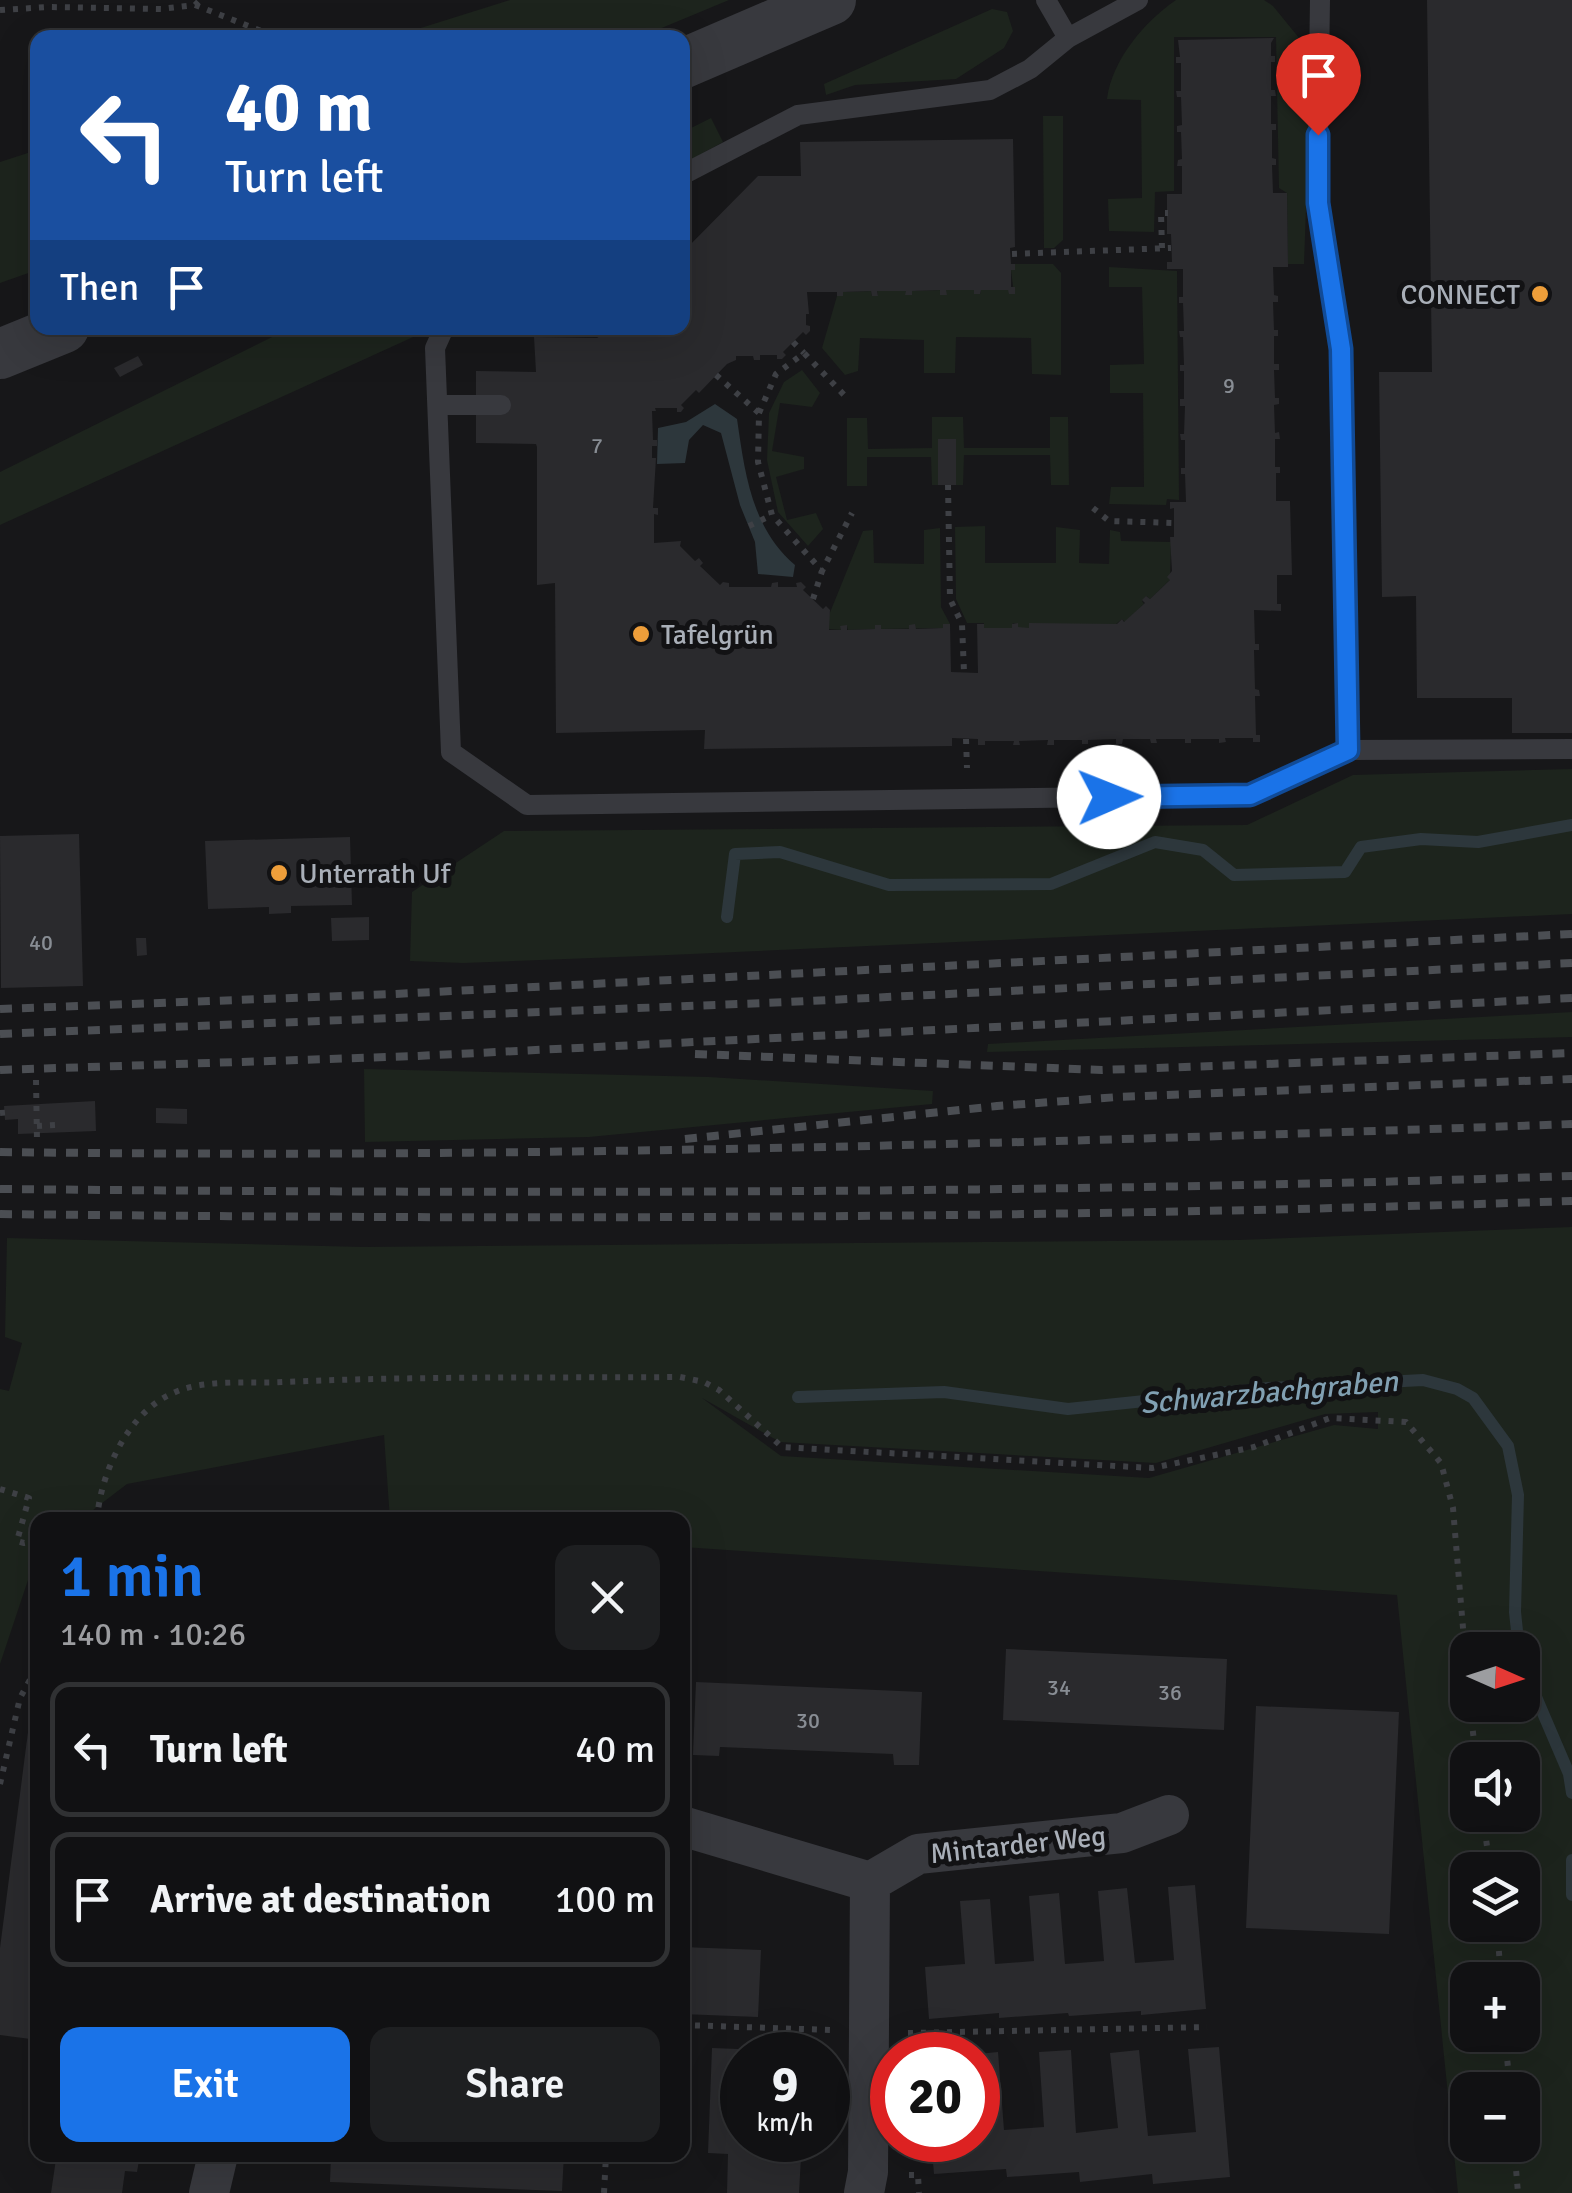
<!DOCTYPE html>
<html lang="en">
<head>
<meta charset="utf-8">
<style>
  body { margin:0; font-family:Signika,sans-serif; background:#1e1f21; color:#f1f3f6; height:100vh; display:flex; flex-direction:column; font-size:38px; white-space:nowrap }
  * { box-sizing:border-box; margin:0 }
  p { font-size:32px; color:#9c9da0 }
  .icon { flex:none; width:55px; height:55px; fill:none; stroke:currentColor; stroke-width:2; stroke-linecap:round; stroke-linejoin:round }
  .map { position:relative; flex:1; overflow:hidden }
  .drawer { position:absolute; left:30px; top:1512px; width:660px; height:650px; display:flex; flex-direction:column; background:#111113; border-radius:20px; box-shadow:0 10px 40px #0002,0 0 0 2px #303133 }
  .drawer>* { flex:none }
  .hud { position:absolute; left:30px; top:30px; width:660px; height:305px; border-radius:20px; box-shadow:0 10px 40px #0002,0 0 0 2px #303133; background:#1a4fa0; color:#fff; overflow:hidden }
  .needle { width:65px; rotate:93deg }
  .fabs { position:absolute; left:1450px; top:1632px; display:grid; gap:20px }
  .fabs a { display:grid; place-items:center; width:90px; height:90px; border-radius:20px; background:#111113; box-shadow:0 10px 40px #0002,0 0 0 2px #303133; font-size:50px }
  .speed { position:absolute; left:720px; top:2032px; display:flex; gap:20px; font-size:50px; font-weight:700; text-align:center }
  .speed>* { display:grid; place-content:center; width:130px; height:130px; border-radius:50%; background:#111113; box-shadow:0 10px 40px #0002,0 0 0 2px #303133; line-height:1 }
  .speed small { font-size:25px; font-weight:400 }
  .speed .limit { border:15px solid #d22; background:#fff; color:#111 }
  .pin { position:absolute; display:grid; place-items:center; width:85px; height:85px; color:#fff; margin:-102px -42px; border-radius:50% 50% 50% 0; rotate:-45deg; box-shadow:0 0 10px #0007 }
  .pin .icon { rotate:45deg }
  .me { position:absolute; width:110px; margin:-55px; rotate:89deg; stroke-linejoin:round; filter:drop-shadow(0 0 8px #0008) }
  .turn { display:flex; align-items:center; gap:35px; height:210px; padding:0 30px; font-size:45px }
  .turn .icon { width:130px; height:130px; stroke-width:2.5 }
  .turn b { display:block; font-size:70px; line-height:85px }
  .then { display:flex; align-items:center; height:95px; padding:0 30px; background:#0003; gap:20px; font-size:38px }
  .round { display:grid; place-items:center; flex:none; width:105px; height:105px; border-radius:20px; background:#1e1f21 }
  .summary { display:flex; align-items:center; justify-content:space-between; height:170px; padding:0 30px }
  h1 { font-size:60px; font-weight:600; line-height:75px; color:#1a73e8 }
  .cta { display:flex; gap:20px; margin-top:auto; padding:20px 30px }
  .cta a { flex:1; height:115px; border-radius:20px; background:#1a73e8; color:#fff; font-size:40px; font-weight:600; line-height:115px; text-align:center }
  .cta a+a { background:#1e1f21; color:#f1f3f6 }
  ul { padding:0; list-style:none }
  li { display:flex; align-items:center; gap:30px; height:135px; margin:0 20px 15px; padding:0 10px; border:5px solid #303133; border-radius:20px }
  li div { flex:1 }
  li b { display:block; font-size:38px }
  li em { font-style:normal }
  .map>svg:first-child { display:block }
  .green { fill:#1d241d; fill-rule:evenodd }
  .water { fill:#2d373c }
  .lines { fill:none; stroke-linecap:round; stroke-linejoin:round }
  .stream { stroke:#2d373c; stroke-width:12 }
  .building { fill:#2a2a2d }
  .path { stroke:#3e4045; stroke-width:6; stroke-dasharray:5 8; stroke-linecap:butt }
  .service { stroke:#38393e; stroke-width:20 }
  .minor { stroke:#38393e; stroke-width:40 }
  .tertiary { stroke:#38393e; stroke-width:50 }
  .rail { stroke:#4b4e53; stroke-width:8; stroke-dasharray:12 10; stroke-linecap:butt }
  .route-casing { stroke:#114b97; stroke-width:25 }
  .route { stroke:#1a73e8; stroke-width:18 }
  .poi-dot { fill:#ee9e3a; stroke:#121214; stroke-width:4 }
  .labels { text-anchor:middle; stroke-width:10; stroke-linejoin:round; paint-order:stroke }
  .number-label { font-size:22px; fill:#888d94 }
  .poi-label { font-size:28px; fill:#a9afb8; stroke:#121214; text-anchor:start }
  .street-label { font-size:28px; fill:#a9afb8; stroke:#121214 }
  .water-label { font-size:30px; font-style:italic; fill:#81a0b2; stroke:#121214 }
</style>
</head>
<body>
<div class="map">
<svg width="1572" height="2193" viewBox="0 0 1572 2193">
  <rect width="100%" height="100%" fill="#171719"/>
  <!-- green -->
  <path class="green" d="M 510,0 L 729,0 L 640,37 L 392,37 Z
    M 1264,0 L 1273,6 L 1304,44 L 1310,95 L 1304,264 L 1288,264 L 1287,193 L 1279,188 L 1276,37 L 1174,37 L 1174,191 L 1155,192 L 1154,232 L 1109,231 L 1108,199 L 1142,198 L 1141,100 L 1107,99 C 1112,60 1144,22 1176,0 Z
    M 992,9 L 1007,12 L 1013,31 L 1004,48 L 956,79 L 855,85 L 826,95 L 824,84 Z
    M 1043,116 L 1063,116 L 1063,240 L 1054,248 L 1044,248 Z
    M 711,118 L 723,142 L 683,164 L 683,132 Z
    M 37,150 L 37,270 L 0,283 L 0,162 Z
    M 1015,264 L 1053,264 L 1061,273 L 1061,375 L 1032,374 L 1031,338 L 956,337 L 955,373 L 924,373 L 924,340 L 860,338 L 858,371 L 845,375 L 822,348 L 837,296 L 843,296 L 843,292 L 871,291 L 872,296 L 878,295 L 877,291 L 906,291 L 906,295 L 912,295 L 912,291 L 940,290 L 940,294 L 946,290 L 974,290 L 975,294 L 980,294 L 981,290 L 1008,290 L 1014,294 L 1011,270 L 1015,270 Z
    M 1109,267 L 1177,271 L 1179,500 L 1167,499 L 1166,505 L 1109,504 L 1111,487 L 1144,487 L 1143,393 L 1110,393 L 1110,365 L 1144,364 L 1142,287 L 1109,287 Z
    M 290,328 L 433,328 L 0,525 L 0,472 Z
    M 802,370 L 820,393 L 812,407 L 780,403 L 772,451 L 804,457 L 804,469 L 776,477 L 787,520 L 816,513 L 823,529 L 808,546 L 778,512 L 767,460 L 769,413 L 784,382 Z
    M 932,417 L 963,417 L 964,448 L 1050,448 L 1050,417 L 1068,417 L 1069,485 L 1051,485 L 1050,455 L 964,455 L 963,485 L 956,485 L 955,439 L 938,440 L 938,485 L 932,485 L 931,457 L 867,457 L 867,486 L 847,486 L 847,418 L 867,418 L 868,449 L 932,448 Z
    M 985,526 L 985,563 L 1056,563 L 1056,527 L 1080,530 L 1079,563 L 1109,564 L 1110,530 L 1120,532 L 1121,541 L 1171,542 L 1170,580 L 1150,599 L 1146,596 L 1142,601 L 1144,604 L 1125,622 L 1122,619 L 1116,624 L 1030,624 L 1029,628 L 1018,628 L 1018,624 L 1013,623 L 1012,628 L 984,628 L 984,623 L 967,623 L 956,599 L 955,527 Z
    M 940,528 L 941,607 L 950,624 L 945,624 L 944,628 L 881,629 L 880,625 L 875,629 L 848,630 L 847,626 L 841,630 L 829,629 L 829,615 L 863,531 L 873,530 L 874,563 L 924,564 L 924,530 Z
    M 1572,769 L 1572,914 L 669,955 L 463,963 L 410,961 L 412,892 L 504,831 L 1247,825 L 1353,775 Z
    M 1572,1012 L 1572,1037 L 987,1052 L 988,1044 Z
    M 364,1069 L 709,1077 L 933,1091 L 932,1104 L 589,1137 L 365,1142 Z
    M 1572,1227 L 1572,2193 L 1458,2193 L 1397,1595 L 683,1547 L 682,1520 L 390,1520 L 384,1435 L 127,1484 L 80,1520 L 38,1520 L 37,1553 L 0,1664 L 0,1389 L 9,1391 L 22,1343 L 5,1337 L 7,1238 L 363,1247 L 1238,1240 ZM 702,1398 L 780,1442 L 1156,1463 L 1325,1414 L 1378,1412 L 1378,1429 L 1334,1425 L 1149,1478 L 781,1456 ZM 1468,1650 L 1522,1650 L 1522,1705 L 1468,1705 ZM 1468,1760 L 1522,1760 L 1522,1815 L 1468,1815 ZM 1468,1870 L 1522,1870 L 1522,1925 L 1468,1925 ZM 1468,1980 L 1522,1980 L 1522,2035 L 1468,2035 ZM 1468,2090 L 1522,2090 L 1522,2145 L 1468,2145 Z"/>
  <!-- water -->
  <path class="water" d="M 715,404 L 737,419 C 745,473 751,527 795,565 L 793,577 L 758,574 L 755,542 L 740,505 L 721,433 L 703,425 L 689,440 L 685,463 L 657,464 L 658,428 L 686,422 Z"/>
  <g class="lines">
    <!-- stream -->
    <path class="stream" d="M 727,917 L 735,854 L 780,852 L 889,885 L 1051,884 L 1155,842 L 1203,850 L 1234,875 L 1345,872 L 1361,847 L 1421,839 L 1478,842 L 1572,825
      M 798,1397 L 944,1392 L 1068,1409 L 1269,1388 L 1423,1380 L 1457,1389 L 1473,1398 L 1508,1446 L 1518,1495 L 1515,1612 L 1519,1650
      M 1522,1664 L 1569,1774 L 1572,1793
      M 1572,1860 L 1572,1895"/>
  </g>
  <!-- building -->
  <path class="building" d="M 1427,0 L 1572,0 L 1572,733 L 1512,733 L 1512,698 L 1417,698 L 1416,596 L 1382,597 L 1379,372 L 1432,372 Z
    M 1274,38 L 1271,43 L 1271,56 L 1275,56 L 1275,62 L 1271,62 L 1271,90 L 1275,90 L 1276,96 L 1271,96 L 1271,124 L 1276,124 L 1276,130 L 1272,130 L 1272,158 L 1276,159 L 1276,165 L 1272,165 L 1273,193 L 1287,193 L 1288,264 L 1288,267 L 1273,267 L 1274,295 L 1278,296 L 1278,302 L 1273,302 L 1274,330 L 1278,330 L 1278,336 L 1274,336 L 1274,364 L 1279,364 L 1279,370 L 1274,370 L 1275,398 L 1279,398 L 1279,404 L 1274,405 L 1275,433 L 1279,432 L 1280,439 L 1275,439 L 1275,467 L 1280,467 L 1280,473 L 1276,473 L 1276,501 L 1290,501 L 1292,575 L 1277,575 L 1277,604 L 1281,604 L 1281,611 L 1254,610 L 1255,644 L 1259,644 L 1259,650 L 1254,650 L 1255,689 L 1259,690 L 1260,696 L 1255,696 L 1256,735 L 1260,735 L 1260,742 L 1253,742 L 1253,738 L 1225,738 L 1226,742 L 1219,743 L 1219,739 L 1191,739 L 1191,743 L 1185,743 L 1185,739 L 1156,739 L 1157,743 L 1151,743 L 1150,739 L 1123,739 L 1122,744 L 1116,744 L 1116,739 L 1088,740 L 1088,744 L 1082,744 L 1082,740 L 1054,740 L 1054,745 L 1047,745 L 1048,740 L 1019,741 L 1020,745 L 1013,745 L 1014,741 L 985,741 L 985,745 L 978,745 L 978,739 L 952,738 L 952,746 L 704,749 L 705,730 L 556,733 L 555,583 L 537,585 L 537,447 L 536,444 L 476,443 L 476,371 L 536,372 L 534,337 L 597,338 L 610,328 L 682,328 L 682,253 L 758,176 L 801,176 L 800,142 L 1013,139 L 1015,247 L 1010,248 L 1011,264 L 1015,264 L 1015,270 L 1011,270 L 1011,287 L 1015,287 L 1015,294 L 1009,294 L 1008,290 L 981,290 L 980,294 L 974,294 L 974,290 L 946,290 L 947,295 L 940,295 L 940,290 L 912,291 L 912,295 L 905,295 L 906,291 L 877,291 L 878,296 L 872,296 L 871,291 L 843,292 L 843,296 L 837,296 L 837,292 L 807,292 L 809,314 L 806,314 L 806,325 L 810,326 L 810,331 L 806,335 L 803,332 L 783,352 L 786,355 L 782,359 L 777,359 L 777,355 L 760,355 L 760,360 L 754,360 L 753,356 L 736,356 L 736,360 L 727,364 L 699,393 L 696,390 L 681,405 L 684,408 L 681,412 L 677,412 L 677,408 L 655,408 L 656,411 L 652,411 L 653,440 L 657,440 L 657,446 L 652,446 L 652,458 L 656,458 L 653,508 L 658,508 L 658,515 L 654,514 L 654,543 L 681,541 L 680,546 L 695,561 L 699,558 L 703,563 L 700,566 L 720,585 L 723,582 L 729,583 L 729,587 L 771,587 L 772,583 L 778,582 L 778,587 L 797,587 L 796,583 L 801,582 L 806,587 L 803,590 L 823,609 L 826,606 L 830,610 L 829,630 L 841,630 L 840,626 L 847,625 L 847,630 L 875,629 L 875,625 L 881,625 L 881,629 L 909,629 L 909,625 L 915,624 L 916,629 L 943,628 L 943,624 L 950,624 L 951,672 L 978,673 L 977,624 L 984,624 L 984,628 L 1012,628 L 1012,624 L 1018,623 L 1018,627 L 1029,628 L 1029,623 L 1117,624 L 1122,619 L 1124,622 L 1145,603 L 1142,600 L 1146,596 L 1150,599 L 1170,580 L 1167,577 L 1172,571 L 1170,537 L 1174,537 L 1174,508 L 1170,509 L 1170,502 L 1186,502 L 1185,474 L 1181,474 L 1181,468 L 1185,468 L 1185,440 L 1181,440 L 1180,434 L 1184,434 L 1185,406 L 1180,406 L 1180,399 L 1184,399 L 1184,371 L 1180,371 L 1180,365 L 1184,365 L 1183,337 L 1180,337 L 1179,331 L 1184,331 L 1183,303 L 1179,303 L 1179,297 L 1183,297 L 1183,269 L 1167,269 L 1167,262 L 1172,262 L 1171,234 L 1167,234 L 1167,194 L 1182,194 L 1182,166 L 1177,166 L 1178,160 L 1182,159 L 1181,132 L 1177,132 L 1177,126 L 1182,125 L 1181,97 L 1177,97 L 1176,91 L 1181,91 L 1181,63 L 1176,63 L 1176,57 L 1180,57 L 1178,40 Z
    M 138,356 L 143,365 L 120,377 L 114,368 Z
    M 938,439 L 956,439 L 956,485 L 938,485 Z
    M 79,834 L 83,986 L 1,988 L 0,836 Z
    M 350,837 L 352,905 L 291,906 L 291,913 L 269,914 L 269,907 L 208,909 L 205,841 Z
    M 369,917 L 369,940 L 332,941 L 331,918 Z
    M 136,938 L 146,938 L 147,955 L 137,956 Z
    M 95,1101 L 96,1131 L 18,1134 L 18,1119 L 5,1120 L 4,1106 Z
    M 156,1108 L 187,1109 L 187,1124 L 156,1123 Z
    M 1006,1649 L 1227,1659 L 1224,1730 L 1003,1720 Z
    M 696,1682 L 922,1692 L 919,1765 L 894,1765 L 893,1754 L 720,1747 L 719,1756 L 693,1755 Z
    M 1256,1706 L 1399,1712 L 1389,1934 L 1246,1928 Z
    M 31,1709 L 38,1710 L 38,2040 L 0,2035 L 0,1948 Z
    M 1195,1885 L 1206,2009 L 1141,2015 L 1141,2011 L 1069,2016 L 1068,2013 L 999,2018 L 999,2013 L 929,2019 L 925,1967 L 965,1964 L 960,1901 L 990,1899 L 995,1964 L 1034,1961 L 1029,1896 L 1059,1893 L 1065,1964 L 1104,1961 L 1098,1891 L 1127,1888 L 1135,1963 L 1174,1960 L 1168,1887 Z
    M 682,1947 L 761,1950 L 758,2017 L 682,2014 Z
    M 1219,2047 L 1230,2177 L 1153,2184 L 1152,2174 L 1080,2182 L 1079,2172 L 1007,2177 L 1006,2169 L 934,2174 L 931,2140 L 978,2140 L 978,2054 L 998,2052 L 1004,2130 L 1044,2127 L 1039,2052 L 1071,2050 L 1076,2133 L 1118,2128 L 1110,2053 L 1139,2050 L 1148,2136 L 1196,2132 L 1188,2049 Z
    M 712,2048 L 789,2051 L 789,2055 L 742,2055 L 742,2140 L 785,2140 L 785,2156 L 801,2157 L 799,2193 L 727,2193 L 728,2154 L 708,2153 Z
    M 62,2155 L 140,2155 L 137,2172 L 125,2171 L 122,2193 L 51,2193 L 56,2159 L 61,2160 Z
    M 331,2155 L 564,2155 L 562,2191 L 330,2182 Z"/>
  <g class="lines">
    <!-- path -->
    <path class="path" d="M 195,5 L 279,38
      M 0,10 L 49,7 L 161,9 L 195,5 L 200,0
      M 1162,248 L 1161,213 L 1168,213
      M 1012,254 L 1171,248
      M 793,342 L 804,353
      M 716,375 L 759,413 L 758,462 L 772,515 L 822,571 L 852,513
      M 759,413 L 776,374 L 804,353 L 846,397
      M 948,485 L 950,599 L 962,624 L 964,672
      M 1093,508 L 1109,521 L 1174,523
      M 749,526 L 772,515
      M 813,599 L 822,571
      M 966,739 L 967,768
      M 36,1080 L 37,1141
      M 0,1113 L 13,1112
      M 37,1126 L 56,1125
      M 0,1489 L 29,1498 L 17,1541 L 24,1543 L 38,1540
      M 97,1520 C 100,1475 127,1414 171,1394 C 203,1378 249,1384 284,1382 C 416,1376 548,1378 680,1377 L 704,1382 L 719,1390 L 782,1447 L 1152,1468 L 1254,1447 L 1330,1418 L 1406,1422 L 1441,1463 L 1453,1508 L 1468,1688
      M 1470,1705 L 1476,1760
      M 0,1784 L 20,1698 L 38,1665
      M 1483,1815 L 1490,1870
      M 1497,1925 L 1501,1980
      M 682,2025 L 831,2030
      M 908,2033 L 1207,2027
      M 1505,2035 L 1510,2090
      M 1514,2145 L 1518,2193
      M 909,2175 L 918,2175 L 919,2193
      M 604,2193 L 606,2155"/>
    <!-- service -->
    <path class="service" d="M 1046,0 L 1068,38
      M 682,175 L 798,115 L 990,90 L 1030,69 L 1068,38 L 1138,0
      M 444,328 L 435,348 L 451,752 L 527,805 L 1250,795 L 1347,750 L 1341,349 L 1317,203 L 1320,0
      M 438,405 L 501,405
      M 1347,750 L 1572,749"/>
    <!-- minor -->
    <path class="minor" d="M 682,1826 L 870,1882 L 918,1854 L 1122,1833 L 1169,1815
      M 209,2193 L 218,2155
      M 864,2193 L 868,2172 L 870,1882"/>
    <!-- tertiary -->
    <path class="tertiary" d="M 682,64 L 831,0
      M 0,354 L 64,328"/>
    <!-- rail -->
    <path class="rail" d="M 0,1009 L 395,994 L 1572,934
      M 0,1034 L 788,1002 L 1572,963
      M 695,1054 L 1102,1070 L 1572,1053
      M 0,1070 L 417,1056 L 1572,998
      M 685,1139 L 997,1106 L 1118,1097 L 1572,1079
      M 0,1152 C 524,1159 1048,1143 1572,1124
      M 0,1189 C 524,1194 1048,1194 1572,1176
      M 0,1214 C 524,1220 1048,1219 1572,1201"/>
  </g>
  <g class="lines">
    <defs>
      <path id="route" d="M 1109,797 L 1250,795 L 1348,750 L 1341,349 L 1318,203 L 1318,135"/>
    </defs>
    <!-- route casing -->
    <use href="#route" class="route-casing"/>
    <!-- route -->
    <use href="#route" class="route"/>
  </g>
  <!-- markers -->
  <g class="poi-dot">
    <circle cx="1540" cy="294" r="10"/>
    <circle cx="641" cy="634" r="10"/>
    <circle cx="279" cy="873" r="10"/>
  </g>
  <g class="labels">
    <!-- number labels -->
    <g class="number-label">
      <text x="1229" y="393">9</text>
      <text x="597" y="453">7</text>
      <text x="41" y="950">40</text>
      <text x="1059" y="1695">34</text>
      <text x="1170" y="1700">36</text>
      <text x="808" y="1728">30</text>
    </g>
    <!-- poi labels -->
    <g class="poi-label">
      <text x="1520" y="304" text-anchor="end">CONNECT</text>
      <text x="661" y="644">Tafelgrün</text>
      <text x="299" y="883">Unterrath Uf</text>
    </g>
    <!-- street labels -->
    <g class="street-label">
      <text transform="translate(1018 1844) rotate(-6)" y="10">Mintarder Weg</text>
    </g>
    <!-- water labels -->
    <g class="water-label">
      <text transform="translate(1269 1392) rotate(-5)" y="10">Schwarzbachgraben</text>
    </g>
  </g>
</svg>
<div class="fabs">
<a><svg class="needle" viewBox="-14 -14 28 28"><path d="M0-13l5 13h-10z" fill="#e53935"/><path d="M0 13l5-13h-10z" fill="#9c9da0"/></svg></a>
<a><svg class="icon" aria-label="sound" viewBox="0 0 24 24"><path d="M4 9h4l5-4v14l-5-4H4zM17 9q2 3 0 6"/></svg></a>
<a><svg class="icon" aria-label="layers" viewBox="0 0 24 24"><path d="M12 4l9 5-9 5-9-5zM3 14l9 5 9-5"/></svg></a>
<a>+</a>
<a>−</a>
</div>
<div class="speed"><div>9<small>km/h</small></div><div class="limit">20</div></div>
<div class="pin" style="left:1318px;top:135px;background:#d93025"><svg class="icon" aria-label="arrive" viewBox="0 0 24 24"><path d="M6 21V4h12l-3 4 3 4H6"/></svg></div>
<svg class="me" style="left:1109px;top:797px" viewBox="-20 -20 40 40"><circle r="19" fill="#fff"/><path d="M0-13L10 11 0 6-10 11z" fill="#1a73e8"/></svg>
<div class="hud">
<div class="turn"><svg class="icon" aria-label="left" viewBox="0 0 24 24"><path d="M17 20v-9H6M10 6l-5 5 5 5"/></svg><div><b>40 m</b>Turn left</div></div>
<div class="then">Then<svg class="icon" aria-label="arrive" viewBox="0 0 24 24"><path d="M6 21V4h12l-3 4 3 4H6"/></svg></div>
</div>
<section class="drawer">
<div class="summary"><div><h1>1 min</h1><p>140 m · 10:26</p></div><a class="round"><svg class="icon" aria-label="close" viewBox="0 0 24 24"><path d="M6 6l12 12M18 6L6 18"/></svg></a></div>
<ul>
<li><svg class="icon" aria-label="left" viewBox="0 0 24 24"><path d="M17 20v-9H6M10 6l-5 5 5 5"/></svg><div><b>Turn left</b></div><em>40 m</em></li>
<li><svg class="icon" aria-label="arrive" viewBox="0 0 24 24"><path d="M6 21V4h12l-3 4 3 4H6"/></svg><div><b>Arrive at destination</b></div><em>100 m</em></li>
</ul>
<div class="cta"><a>Exit</a><a>Share</a></div>
</section>
</div>
</body>
</html>
